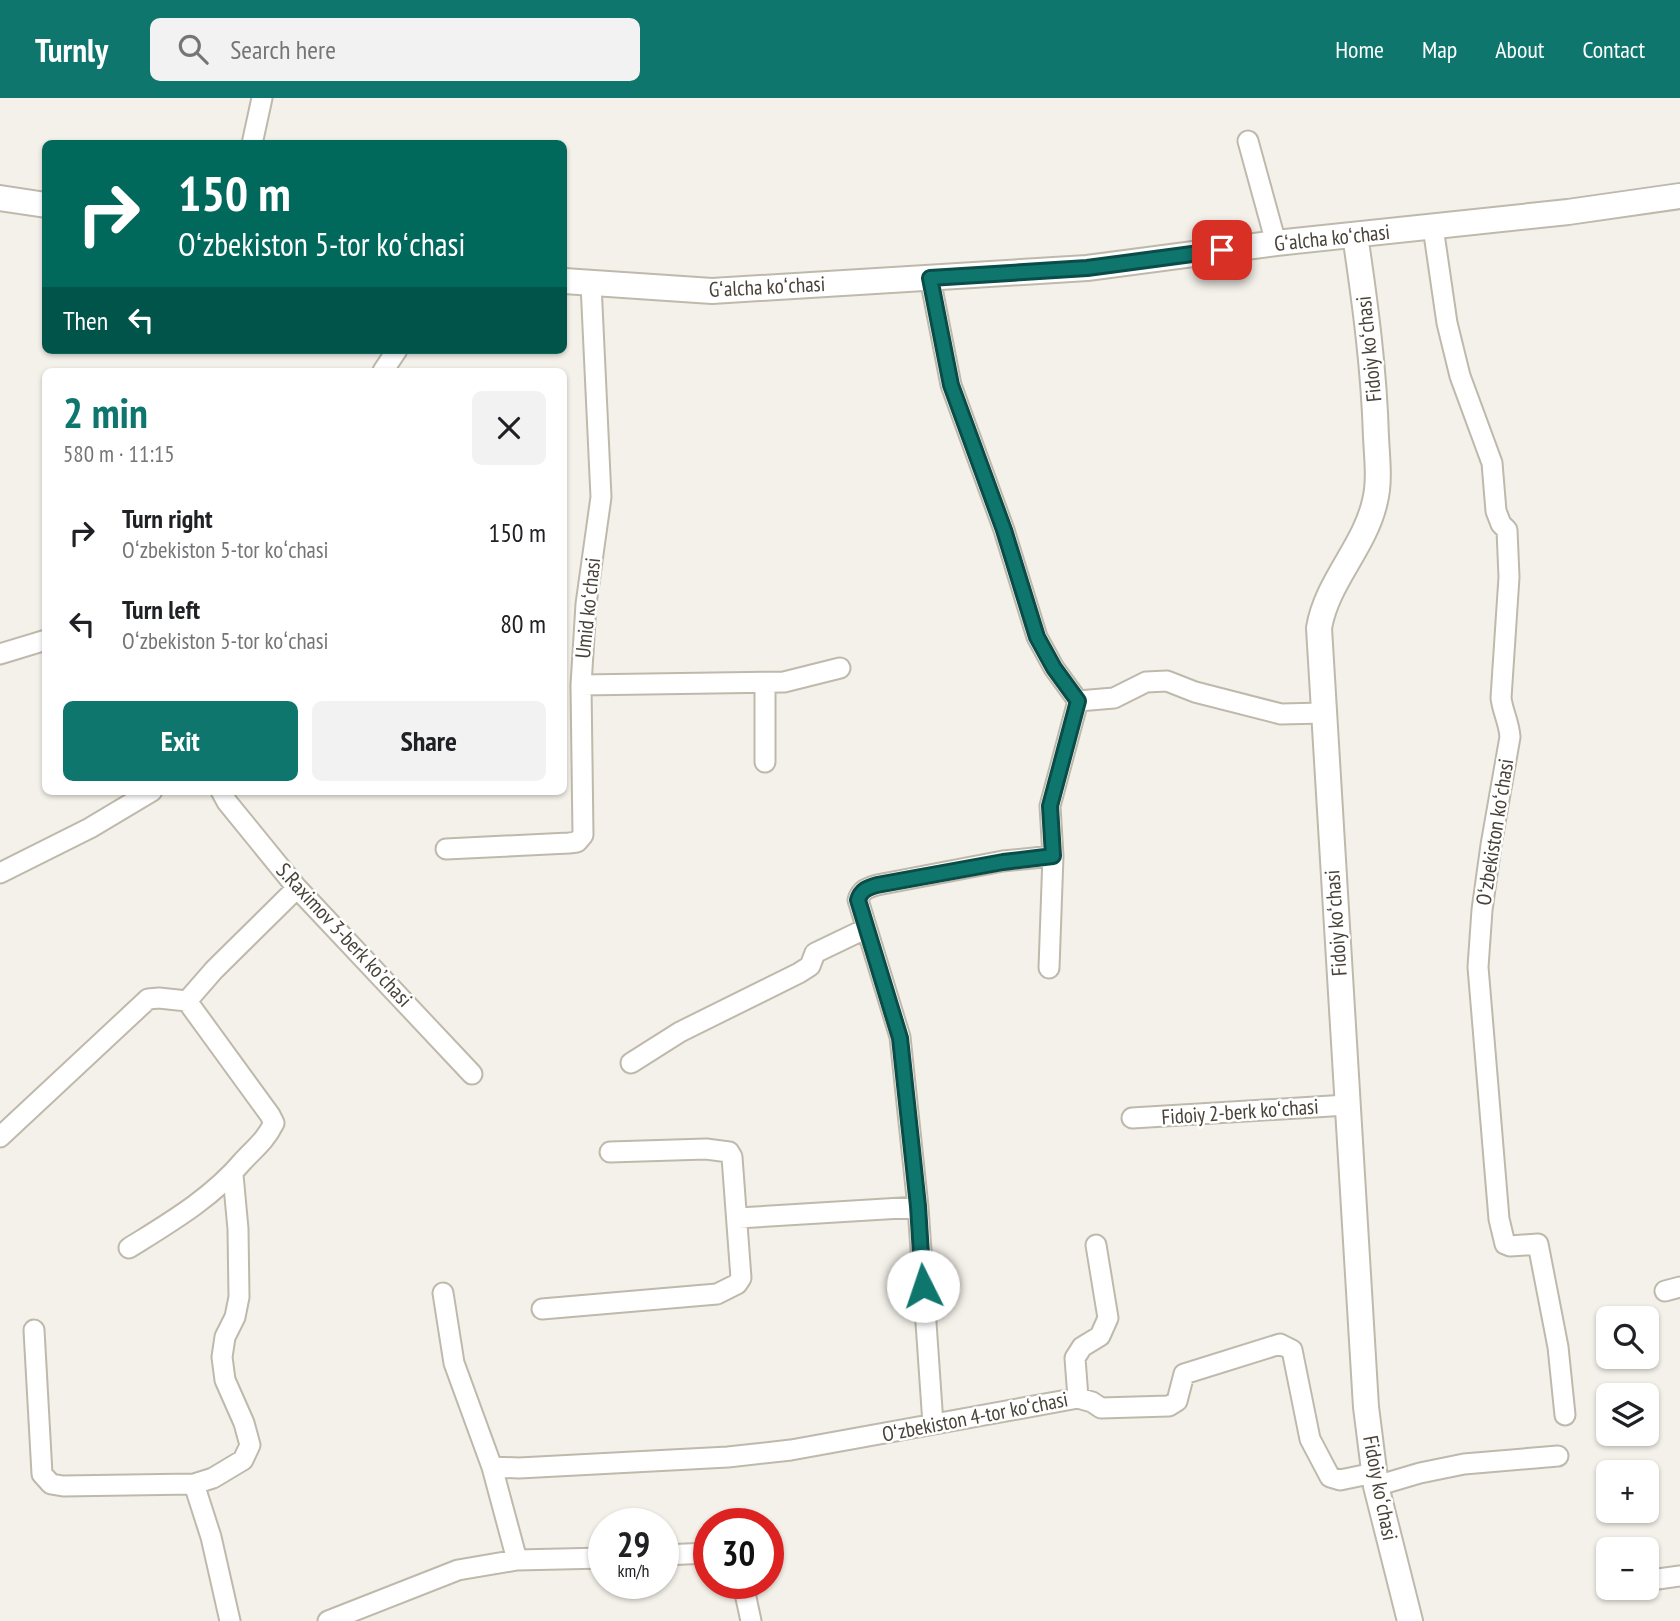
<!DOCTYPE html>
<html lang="en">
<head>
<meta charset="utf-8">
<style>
  body { margin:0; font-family:"PT Sans Narrow",sans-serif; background:#f2f2f2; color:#202124; height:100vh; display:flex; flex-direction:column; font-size:26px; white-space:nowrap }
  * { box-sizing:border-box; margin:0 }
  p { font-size:23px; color:#757577 }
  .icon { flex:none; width:38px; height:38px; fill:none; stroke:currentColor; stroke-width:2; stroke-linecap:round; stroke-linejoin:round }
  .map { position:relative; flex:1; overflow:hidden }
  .sheet { position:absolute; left:42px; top:270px; width:525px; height:427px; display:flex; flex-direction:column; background:#fff; border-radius:10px; box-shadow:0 2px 5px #0004 }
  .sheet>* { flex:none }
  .top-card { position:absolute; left:42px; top:42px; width:525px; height:214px; border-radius:10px; box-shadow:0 2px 5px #0004; background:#00695c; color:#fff; overflow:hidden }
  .buttons { position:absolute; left:1596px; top:1208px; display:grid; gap:14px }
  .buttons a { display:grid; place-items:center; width:63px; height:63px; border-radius:10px; background:#fff; box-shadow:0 2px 5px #0004; font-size:35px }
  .speed { position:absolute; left:588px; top:1410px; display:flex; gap:14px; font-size:35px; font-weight:700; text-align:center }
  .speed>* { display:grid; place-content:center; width:91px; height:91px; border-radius:50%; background:#fff; box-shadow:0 2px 5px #0004; line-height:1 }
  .speed small { font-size:18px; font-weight:400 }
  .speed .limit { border:10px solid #d22; background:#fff; color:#111 }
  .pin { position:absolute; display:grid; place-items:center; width:60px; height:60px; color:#fff; margin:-30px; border-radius:14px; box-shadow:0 4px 10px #0006 }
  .me { position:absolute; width:77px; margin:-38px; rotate:356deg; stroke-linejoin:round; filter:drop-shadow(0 0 5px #0008) }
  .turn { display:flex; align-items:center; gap:24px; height:147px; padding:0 21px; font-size:32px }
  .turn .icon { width:91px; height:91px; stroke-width:2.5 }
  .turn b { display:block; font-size:49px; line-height:60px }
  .then { display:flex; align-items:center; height:66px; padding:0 21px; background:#0003; gap:14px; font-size:26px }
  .round { display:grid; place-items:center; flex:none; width:74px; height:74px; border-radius:10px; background:#f2f2f2 }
  .headline { display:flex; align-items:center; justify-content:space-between; height:119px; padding:0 21px }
  h1 { font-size:42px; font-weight:600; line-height:52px; color:#0f766e }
  .button { display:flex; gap:14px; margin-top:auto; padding:14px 21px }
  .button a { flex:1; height:80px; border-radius:10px; background:#0f766e; color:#fff; font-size:28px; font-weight:600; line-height:80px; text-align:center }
  .button a+a { background:#f2f2f2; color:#202124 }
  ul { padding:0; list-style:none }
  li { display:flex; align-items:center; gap:21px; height:91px; padding:0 21px }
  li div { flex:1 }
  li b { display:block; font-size:26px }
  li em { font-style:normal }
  header { display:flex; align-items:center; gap:42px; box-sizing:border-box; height:98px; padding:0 35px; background:#0f766e; color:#fff }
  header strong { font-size:33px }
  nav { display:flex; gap:38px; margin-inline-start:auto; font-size:24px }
  .search { width:490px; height:63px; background:#f2f2f2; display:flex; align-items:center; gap:18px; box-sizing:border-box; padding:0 24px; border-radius:10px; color:#757577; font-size:26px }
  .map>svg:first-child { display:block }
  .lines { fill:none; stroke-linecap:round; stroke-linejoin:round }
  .minor-casing { stroke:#bfb9ac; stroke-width:23 }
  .tertiary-casing { stroke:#bfb9ac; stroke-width:28 }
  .minor { stroke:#fff; stroke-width:19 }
  .tertiary { stroke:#fff; stroke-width:24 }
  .route-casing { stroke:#0a4d48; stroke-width:18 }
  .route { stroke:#0f766e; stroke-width:12 }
  .labels { text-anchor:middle; stroke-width:5; stroke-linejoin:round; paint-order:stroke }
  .street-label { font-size:21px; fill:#484238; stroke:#fff }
</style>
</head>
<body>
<header>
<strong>Turnly</strong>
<div class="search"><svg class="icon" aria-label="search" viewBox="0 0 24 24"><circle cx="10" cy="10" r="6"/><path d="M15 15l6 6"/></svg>Search here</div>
<nav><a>Home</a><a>Map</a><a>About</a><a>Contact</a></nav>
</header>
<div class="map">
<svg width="1680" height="1523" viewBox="0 0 1680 1523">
  <rect width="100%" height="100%" fill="#f4f1ea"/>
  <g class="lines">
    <defs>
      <path id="minor" d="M 1248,43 L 1276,145
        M 252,46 L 262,0
        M 1433,129 L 1447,225 L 1460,278 L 1492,365 L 1496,413 L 1501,426 L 1507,432 L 1509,479 L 1501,600 C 1503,615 1509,624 1510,639 L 1491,747 L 1482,812 L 1478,869 L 1499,1121 L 1505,1146 L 1510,1148 L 1538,1146 L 1558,1249 L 1565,1317
        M 930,180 L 951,287 L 1004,432 L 1037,539 L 1054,570 L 1078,603 L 1114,600 L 1146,584 L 1167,583 L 1195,594 L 1281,616 L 1323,615
        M 383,273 L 397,252
        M 0,556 L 46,542
        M 581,587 L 784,584 L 840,570
        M 765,664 L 765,585
        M 221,693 L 227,704 L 297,790 L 472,976
        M 446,751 L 569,745 L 577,744 L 583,737 L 581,587 L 586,506 L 601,399 L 591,186
        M 0,775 L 90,730 L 152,693
        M 1049,870 L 1053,758
        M 631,965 L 680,934 L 799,875 L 810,868 L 815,855 L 865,831
        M 1132,1020 L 1347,1007
        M 0,1039 L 148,901 L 159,900 L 187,903
        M 738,1120 L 918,1109
        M 129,1150 C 169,1125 212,1100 243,1063 C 256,1049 265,1043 274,1025 L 270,1017 L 187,903 L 214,872 L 297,790
        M 1665,1193 L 1680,1189
        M 443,1195 L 454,1265 L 492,1369 L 517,1462
        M 542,1211 L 717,1196 L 737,1186 L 741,1180 L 732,1059 L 729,1054 L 706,1051 L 610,1054
        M 34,1232 L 42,1376 L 51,1386 L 63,1388 L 194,1386
        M 1078,1300 L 1075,1260 L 1082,1249 L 1100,1238 L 1108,1220 L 1096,1147
        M 933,1326 L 918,1109 L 900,939 L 858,802 C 861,792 867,790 877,787 L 1003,763 L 1053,758 L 1050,708 L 1078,603
        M 492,1369 L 519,1370 L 728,1359 L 791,1352 L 1078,1300 L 1092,1304 L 1101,1310 L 1169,1308 L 1177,1303 L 1184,1276 L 1280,1246 L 1292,1252 L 1310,1341 L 1330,1379 L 1340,1382 L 1374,1375
        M 1376,1388 L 1420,1375 L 1464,1366 L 1558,1358
        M 663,1457 L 709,1455
        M 1651,1482 L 1680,1478
        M 743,1486 L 751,1523
        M 230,1523 L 211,1439 L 194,1386 L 213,1380 L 243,1362 L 250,1347 L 244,1325 L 225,1282 L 222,1259 L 225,1239 L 235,1219 L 239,1199 L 238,1131 L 233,1077
        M 328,1523 L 458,1472 L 517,1462 L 604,1460"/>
      <path id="tertiary" d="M 0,100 L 46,107
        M 1355,137 C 1365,204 1374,271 1376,339 C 1377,360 1380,383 1375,403 C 1365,449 1327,483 1319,530 L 1366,1309 L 1376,1388 L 1410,1523
        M 564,183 L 712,193 L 1087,170 L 1276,145 L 1568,114 L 1680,98"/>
    </defs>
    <!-- minor casing -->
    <use href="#minor" class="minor-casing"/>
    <!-- tertiary casing -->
    <use href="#tertiary" class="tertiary-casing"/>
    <!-- minor -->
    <use href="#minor" class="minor"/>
    <!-- tertiary -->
    <use href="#tertiary" class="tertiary"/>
  </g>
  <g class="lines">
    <defs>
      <path id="route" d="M 923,1188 L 918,1108 L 900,940 L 858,802 C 861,792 867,790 877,787 L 1003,764 L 1053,758 L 1050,708 L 1078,603 L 1054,570 L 1037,539 L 1004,432 L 951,287 L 930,180 L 1087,170 L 1222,152"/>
    </defs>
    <!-- route casing -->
    <use href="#route" class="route-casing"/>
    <!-- route -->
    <use href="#route" class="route"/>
  </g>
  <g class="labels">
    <!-- street labels -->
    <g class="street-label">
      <text transform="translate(1332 140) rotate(-6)" y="7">Gʻalcha koʻchasi</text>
      <text transform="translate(767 189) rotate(-3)" y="7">Gʻalcha koʻchasi</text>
      <text transform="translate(1369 251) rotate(-96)" y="7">Fidoiy koʻchasi</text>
      <text transform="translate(588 510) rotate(-84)" y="7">Umid koʻchasi</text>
      <text transform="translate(1495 734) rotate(-81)" y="7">Oʻzbekiston koʻchasi</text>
      <text transform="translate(1336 825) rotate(-94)" y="7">Fidoiy koʻchasi</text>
      <text transform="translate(344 837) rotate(47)" y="7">S.Raximov 3-berk koʼchasi</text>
      <text transform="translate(1240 1014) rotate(-4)" y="7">Fidoiy 2-berk koʻchasi</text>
      <text transform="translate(975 1319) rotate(-11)" y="7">Oʻzbekiston 4-tor koʻchasi</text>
      <text transform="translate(1380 1390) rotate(79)" y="7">Fidoiy koʻchasi</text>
    </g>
  </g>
</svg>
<div class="buttons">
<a><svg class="icon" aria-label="search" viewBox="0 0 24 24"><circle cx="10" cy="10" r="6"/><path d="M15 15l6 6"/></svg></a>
<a><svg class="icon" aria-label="layers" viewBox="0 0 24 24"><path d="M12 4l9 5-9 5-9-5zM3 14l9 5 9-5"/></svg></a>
<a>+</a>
<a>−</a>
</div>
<div class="speed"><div>29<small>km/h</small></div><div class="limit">30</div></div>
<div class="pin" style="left:1222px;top:152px;background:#d93025"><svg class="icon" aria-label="arrive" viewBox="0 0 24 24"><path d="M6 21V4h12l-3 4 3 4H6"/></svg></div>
<svg class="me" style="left:923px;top:1188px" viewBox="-20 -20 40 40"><circle r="19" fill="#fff"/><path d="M0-13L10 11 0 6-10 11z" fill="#0f766e"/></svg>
<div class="top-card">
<div class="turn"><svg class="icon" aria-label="right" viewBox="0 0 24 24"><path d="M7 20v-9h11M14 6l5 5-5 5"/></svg><div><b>150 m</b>Oʻzbekiston 5-tor koʻchasi</div></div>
<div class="then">Then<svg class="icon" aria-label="left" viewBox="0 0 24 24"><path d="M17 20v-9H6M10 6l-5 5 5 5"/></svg></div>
</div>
<section class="sheet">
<div class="headline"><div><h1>2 min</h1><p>580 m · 11:15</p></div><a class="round"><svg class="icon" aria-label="close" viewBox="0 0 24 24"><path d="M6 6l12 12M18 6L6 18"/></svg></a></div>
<ul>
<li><svg class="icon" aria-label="right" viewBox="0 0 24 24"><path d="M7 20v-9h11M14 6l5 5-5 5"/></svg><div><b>Turn right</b><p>Oʻzbekiston 5-tor koʻchasi</p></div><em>150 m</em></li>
<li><svg class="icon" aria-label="left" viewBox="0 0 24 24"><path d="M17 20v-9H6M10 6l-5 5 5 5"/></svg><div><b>Turn left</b><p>Oʻzbekiston 5-tor koʻchasi</p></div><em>80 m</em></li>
</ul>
<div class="button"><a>Exit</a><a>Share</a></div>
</section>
</div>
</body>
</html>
